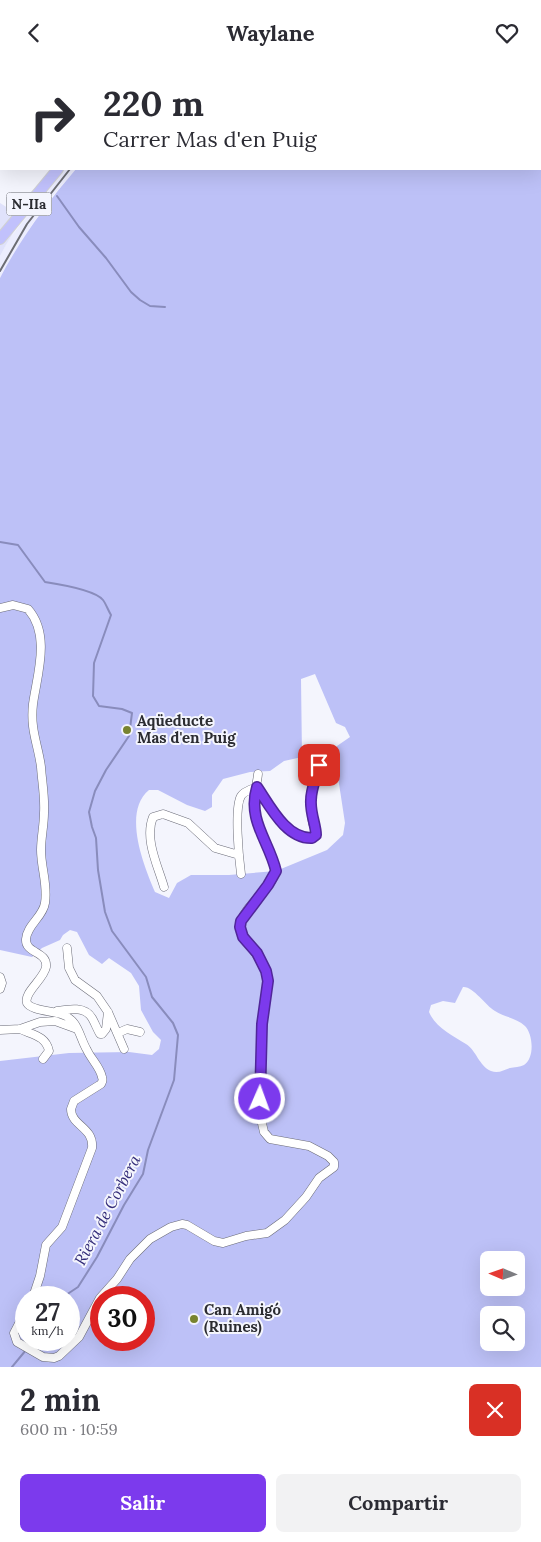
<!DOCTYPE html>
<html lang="es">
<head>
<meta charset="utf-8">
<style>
  body { margin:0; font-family:Lora,serif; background:#f2f2f3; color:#2b2b33; height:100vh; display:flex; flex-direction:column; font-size:19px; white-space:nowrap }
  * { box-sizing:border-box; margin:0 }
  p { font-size:16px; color:#7c7c81 }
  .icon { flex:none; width:28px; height:28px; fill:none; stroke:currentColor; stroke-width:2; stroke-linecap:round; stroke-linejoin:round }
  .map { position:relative; height:1302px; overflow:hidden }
  .drawer { display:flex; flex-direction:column; background:#fff; flex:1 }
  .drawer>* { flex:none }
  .top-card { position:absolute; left:0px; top:0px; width:541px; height:105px; box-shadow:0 5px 20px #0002; background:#fff; color:#2b2b33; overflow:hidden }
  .needle { width:32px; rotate:272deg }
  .controls { position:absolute; left:480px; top:1186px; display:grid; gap:10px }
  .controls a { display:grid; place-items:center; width:45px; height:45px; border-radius:8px; background:#fff; box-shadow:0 5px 20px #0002; font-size:25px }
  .speed { position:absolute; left:15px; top:1221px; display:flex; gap:10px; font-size:25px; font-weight:700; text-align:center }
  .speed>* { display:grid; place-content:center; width:65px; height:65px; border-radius:50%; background:#fff; box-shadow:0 5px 20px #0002; line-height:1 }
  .speed small { font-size:12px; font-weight:400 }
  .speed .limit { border:8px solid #d22; background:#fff; color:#111 }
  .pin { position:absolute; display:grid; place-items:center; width:42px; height:42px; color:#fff; margin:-21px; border-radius:10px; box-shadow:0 2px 8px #0006 }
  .me { position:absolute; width:55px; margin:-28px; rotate:2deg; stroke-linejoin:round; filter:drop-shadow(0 0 4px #0008) }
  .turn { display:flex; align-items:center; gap:18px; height:105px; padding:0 20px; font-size:22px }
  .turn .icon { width:65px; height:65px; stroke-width:2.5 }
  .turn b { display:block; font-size:35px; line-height:42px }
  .round { display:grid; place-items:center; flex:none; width:52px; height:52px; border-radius:8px; background:#f2f2f3 }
  .head { display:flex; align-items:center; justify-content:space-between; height:85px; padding:0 20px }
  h1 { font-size:30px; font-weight:700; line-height:38px }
  .cta { display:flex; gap:10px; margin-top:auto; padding:10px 20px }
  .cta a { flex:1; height:58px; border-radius:8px; background:#7c3aed; color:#fff; font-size:20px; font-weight:700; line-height:58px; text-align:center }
  .cta a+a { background:#f2f2f3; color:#2b2b33 }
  header { display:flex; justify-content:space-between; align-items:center; height:65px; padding:0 20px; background:#fff; font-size:22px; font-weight:700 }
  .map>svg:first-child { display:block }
  .built { fill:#ecedfe }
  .green { fill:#e0e2fb }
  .forest { fill:#bdc1f7; fill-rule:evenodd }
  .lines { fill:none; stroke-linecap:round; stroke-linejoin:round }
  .stream { stroke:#898cbc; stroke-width:2 }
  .minor-casing { stroke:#6b6c78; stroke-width:9 }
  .major-casing { stroke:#d0d1d2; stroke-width:12 }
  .highway-casing { stroke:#d0d1d2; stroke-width:13 }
  .minor { stroke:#fff; stroke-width:8 }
  .major { stroke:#c1c1fc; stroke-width:10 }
  .highway { stroke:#9798fa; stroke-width:11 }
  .rail { stroke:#6c6d73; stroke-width:2 }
  .route-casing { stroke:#51269a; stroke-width:12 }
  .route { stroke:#7c3aed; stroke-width:9 }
  .poi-dot { fill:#788330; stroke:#f4f5fd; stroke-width:2 }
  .labels { text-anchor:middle; stroke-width:4; stroke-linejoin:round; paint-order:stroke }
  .shield { fill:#f4f5fd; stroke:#67686e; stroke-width:1 }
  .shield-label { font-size:14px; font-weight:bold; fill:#2b2c31 }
  .poi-label { font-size:15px; font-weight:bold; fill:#2b2c31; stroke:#f4f5fd; text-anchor:start }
  .water-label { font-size:16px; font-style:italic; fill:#332c79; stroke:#f4f5fd }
</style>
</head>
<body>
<header><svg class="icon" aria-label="back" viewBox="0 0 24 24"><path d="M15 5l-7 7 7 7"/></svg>Waylane<svg class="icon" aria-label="heart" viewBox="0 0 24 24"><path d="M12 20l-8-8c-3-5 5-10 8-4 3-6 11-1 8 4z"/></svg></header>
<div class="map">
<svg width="541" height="1302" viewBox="0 0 541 1302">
  <rect width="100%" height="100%" fill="#f4f5fd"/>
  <!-- built -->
  <path class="built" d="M 63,104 L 76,104 L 49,135 L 33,158 L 0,213 L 0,191 L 8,176 Z"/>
  <!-- green -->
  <path class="green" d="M 50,104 L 63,104 C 40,132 16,159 0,191 L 0,138 L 11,145 L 35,123 Z"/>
  <!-- forest -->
  <path class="forest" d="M 169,0 L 541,0 L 541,1302 L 0,1302 L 0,996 L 69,988 L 129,987 L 152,990 L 159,984 L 161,975 L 153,967 L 141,945 L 139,921 L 131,908 L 109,893 L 102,899 L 89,890 L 77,867 L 70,865 L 63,870 L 60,875 L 42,883 L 32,892 L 0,885 L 0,213 C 21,173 47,138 76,104 L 540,104 L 540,1 L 168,1 ZM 315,609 L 336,658 L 345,662 L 350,672 L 337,681 L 336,699 L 345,758 L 343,770 L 327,785 L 276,806 L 229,810 L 191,810 L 177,818 L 169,833 L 155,827 C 144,801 122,747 149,725 L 158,725 L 187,740 L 205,746 L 212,742 L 212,730 L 223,714 L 250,707 L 270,706 L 284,696 L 302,692 L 301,614 ZM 463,922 C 473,921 485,940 495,946 C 504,952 517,953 525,961 C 533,969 535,993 524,1000 C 520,1002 514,1002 510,1003 C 504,1005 498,1009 491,1006 C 479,1001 476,985 466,979 C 453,971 435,962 429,947 L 431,940 L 443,936 L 455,938 ZM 489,1195 L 516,1195 L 516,1222 L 489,1222 ZM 26,1232 L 69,1232 L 69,1275 L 26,1275 ZM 101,1232 L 144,1232 L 144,1275 L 101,1275 ZM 489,1250 L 516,1250 L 516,1278 L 489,1278 Z"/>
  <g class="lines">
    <!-- stream -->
    <path class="stream" d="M 53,0 L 53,1
      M 57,131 L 79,162 L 106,193 L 131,227 L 140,235 L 150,241 L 165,242
      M 0,477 L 18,480 L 45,517 C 58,519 95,525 103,535 C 106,539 108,545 111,550 L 94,598 L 93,631 L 99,641 L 122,644 L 132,648 L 129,671 L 106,705 L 95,726 L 89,747 L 92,762 L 96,773 L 98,805 L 105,847 L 112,866 L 146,912 L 152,932 L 173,958 L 178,970 L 174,1015 L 148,1085 L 143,1109 L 124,1140 L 97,1192 L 78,1222 L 63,1232
      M 30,1281 L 35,1275
      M 12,1302 L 26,1285"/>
    <defs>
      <path id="minor" d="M 0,543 L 13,540 L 28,544 C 51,570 37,610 33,639 C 30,665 38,679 41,702 C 42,717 45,732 44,748 C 44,760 41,773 41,785 C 41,803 48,820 45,838 C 43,852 27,860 26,874 C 25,889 48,886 46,902 C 44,914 23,928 27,938 C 31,946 57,946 66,951 C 69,953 72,955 74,958 C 80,966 82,977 87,985 C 91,994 100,1002 102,1012 C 103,1016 103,1015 101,1019 L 74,1036 L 71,1044 C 71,1061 94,1062 92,1083 L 62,1162 L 46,1180 L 40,1211 L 33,1232
        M 257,722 C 270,741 286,773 313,773 L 316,770 C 316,765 315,763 313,759 C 311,752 311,742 311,735 C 311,723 317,712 319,700
        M 241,809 C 239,794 234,743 241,731 C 244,726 252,724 257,722
        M 164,822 C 158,801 144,774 153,752 L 163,749 L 188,758 L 215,783 L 239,790
        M 67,883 L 69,903 L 75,915 L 97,931 L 108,947 L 124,984
        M 0,912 L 2,918 L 0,924
        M 57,946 C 69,944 85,941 92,953 C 95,958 97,964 100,969 L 102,969 L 106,964 L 108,947
        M 20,964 C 33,970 46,971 49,986 L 43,994
        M 0,965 L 20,964 L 40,957 L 55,956 L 77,964
        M 118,968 L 127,964 L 140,967
        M 26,1245 L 14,1268 L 17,1277 L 43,1292 L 54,1293 L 59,1291 L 79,1272 L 100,1233 L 117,1214 L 130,1194 L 150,1174 L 171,1162 L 182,1159 L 187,1160 L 214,1176 L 223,1178 L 246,1171 L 267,1168 L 285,1155 L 306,1132 L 319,1113 L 334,1102 L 334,1097 L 328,1091 L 309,1081 L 270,1074 L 264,1067 L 261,1054 C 260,1023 260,990 262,959 C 263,943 270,925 266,909 C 263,892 236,869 241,856 C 247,838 271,825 276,806 C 271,784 255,764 254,740 C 253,730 257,720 258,709"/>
      <path id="major" d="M 141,1 L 142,0
        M 0,174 L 58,104"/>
      <path id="highway" d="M 27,1 L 28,0
        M 37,1 L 38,0
        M 60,1 L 61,0
        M 0,35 L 1,33
        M 0,54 L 1,53"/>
    </defs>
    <!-- minor casing -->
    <use href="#minor" class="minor-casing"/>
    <!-- major casing -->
    <use href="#major" class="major-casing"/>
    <!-- highway casing -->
    <use href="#highway" class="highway-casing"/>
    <!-- minor -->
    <use href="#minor" class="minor"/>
    <!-- major -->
    <use href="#major" class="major"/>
    <!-- highway -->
    <use href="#highway" class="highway"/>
    <!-- rail -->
    <path class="rail" d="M 161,1 L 162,0
      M 0,206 L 27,159 L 70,104"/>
  </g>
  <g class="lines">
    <defs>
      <path id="route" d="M 260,1034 L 262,959 L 268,916 L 266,906 L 257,888 L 243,872 L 240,862 L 241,856 L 268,820 L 276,806 C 269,776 247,755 257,722 C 270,741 286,774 312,773 L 316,770 C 316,760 310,748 311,735 C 311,723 317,712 319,700"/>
    </defs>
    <!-- route casing -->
    <use href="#route" class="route-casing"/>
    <!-- route -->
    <use href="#route" class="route"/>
  </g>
  <!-- markers -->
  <g class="poi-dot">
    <circle cx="127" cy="665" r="5"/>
    <circle cx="194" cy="1254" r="5"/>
  </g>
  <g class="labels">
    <!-- shield labels -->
    <rect class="shield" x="6.5" y="127.5" width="45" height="23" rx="4"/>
    <g class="shield-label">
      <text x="29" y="144">N-IIa</text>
    </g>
    <!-- poi labels -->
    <g class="poi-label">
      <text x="137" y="661">Aqüeducte<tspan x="137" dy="17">Mas d'en Puig</tspan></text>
      <text x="204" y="1250">Can Amigó<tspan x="204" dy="17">(Ruines)</tspan></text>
    </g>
    <!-- water labels -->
    <g class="water-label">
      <text transform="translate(107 1145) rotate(-62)" y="6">Riera de Corbera</text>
    </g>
  </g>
</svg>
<div class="controls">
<a><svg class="needle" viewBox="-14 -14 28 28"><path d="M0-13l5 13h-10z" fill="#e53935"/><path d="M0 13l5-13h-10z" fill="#7c7c81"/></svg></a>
<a><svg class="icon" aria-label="search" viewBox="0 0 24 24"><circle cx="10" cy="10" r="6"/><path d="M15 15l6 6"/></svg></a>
</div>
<div class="speed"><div>27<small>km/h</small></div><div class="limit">30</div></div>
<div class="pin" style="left:319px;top:700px;background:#d93025"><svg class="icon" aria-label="arrive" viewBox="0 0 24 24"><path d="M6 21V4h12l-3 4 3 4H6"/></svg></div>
<svg class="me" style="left:260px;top:1034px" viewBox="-20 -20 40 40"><circle r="17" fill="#7c3aed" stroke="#fff" stroke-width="3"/><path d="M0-11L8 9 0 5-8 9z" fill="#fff"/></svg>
<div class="top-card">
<div class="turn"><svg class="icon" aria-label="right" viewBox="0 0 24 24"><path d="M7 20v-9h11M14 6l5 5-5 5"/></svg><div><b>220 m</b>Carrer Mas d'en Puig</div></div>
</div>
</div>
<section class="drawer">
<div class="head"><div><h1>2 min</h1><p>600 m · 10:59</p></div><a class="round" style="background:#d93025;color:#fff"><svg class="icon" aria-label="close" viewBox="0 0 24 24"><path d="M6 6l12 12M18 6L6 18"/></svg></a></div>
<div class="cta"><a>Salir</a><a>Compartir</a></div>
</section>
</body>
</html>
